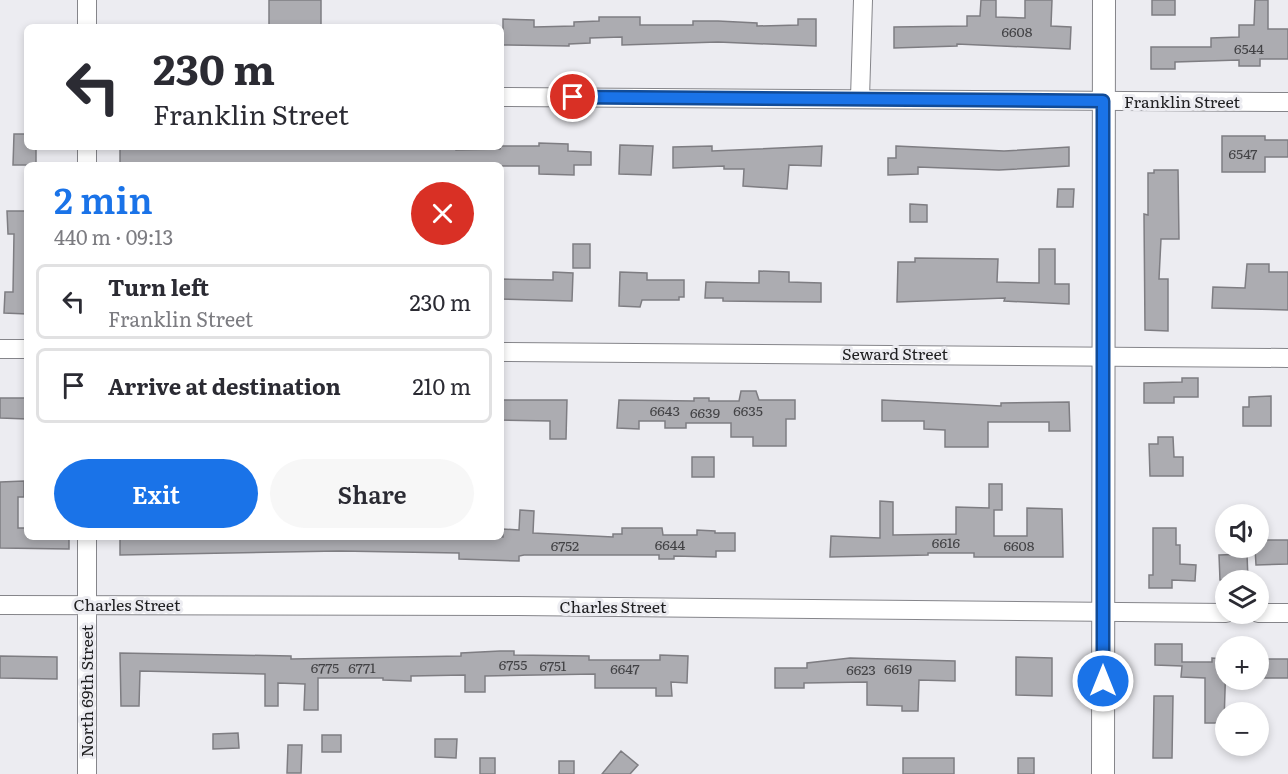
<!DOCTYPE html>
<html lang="en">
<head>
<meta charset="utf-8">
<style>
  body { margin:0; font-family:Literata,serif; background:#f7f7f7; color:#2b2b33; height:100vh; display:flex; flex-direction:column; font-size:22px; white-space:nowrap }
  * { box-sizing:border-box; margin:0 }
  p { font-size:20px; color:#7c7c81 }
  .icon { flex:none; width:33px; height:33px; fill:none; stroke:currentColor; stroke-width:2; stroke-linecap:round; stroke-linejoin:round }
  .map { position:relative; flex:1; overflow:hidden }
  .sheet { position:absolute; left:24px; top:162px; width:480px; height:378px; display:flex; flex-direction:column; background:#fff; border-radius:9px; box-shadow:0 3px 9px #0003 }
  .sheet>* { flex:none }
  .guide { position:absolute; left:24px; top:24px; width:480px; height:126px; border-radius:9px; box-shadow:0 3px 9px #0003; background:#fff; color:#2b2b33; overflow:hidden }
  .buttons { position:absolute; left:1215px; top:504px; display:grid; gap:12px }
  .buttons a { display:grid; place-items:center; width:54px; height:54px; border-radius:50%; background:#fff; box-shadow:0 3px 9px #0003; font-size:30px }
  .pin { position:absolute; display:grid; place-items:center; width:51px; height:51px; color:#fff; margin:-26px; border:3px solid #fff; border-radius:50%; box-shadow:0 2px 6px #0007 }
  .me { position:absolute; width:66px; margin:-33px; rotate:0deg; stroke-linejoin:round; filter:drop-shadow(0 0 4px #0008) }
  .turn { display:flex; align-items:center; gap:21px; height:126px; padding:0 30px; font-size:27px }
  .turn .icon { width:78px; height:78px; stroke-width:2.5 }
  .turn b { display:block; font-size:42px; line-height:51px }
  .round { display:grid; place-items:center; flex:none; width:63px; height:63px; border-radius:32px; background:#f7f7f7 }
  .head { display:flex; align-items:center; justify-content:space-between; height:102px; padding:0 30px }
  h1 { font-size:36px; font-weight:600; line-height:45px; color:#1a73e8 }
  .cta { display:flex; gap:12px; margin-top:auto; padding:12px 30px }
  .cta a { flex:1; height:69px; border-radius:36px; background:#1a73e8; color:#fff; font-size:24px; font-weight:600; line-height:69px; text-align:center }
  .cta a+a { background:#f7f7f7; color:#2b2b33 }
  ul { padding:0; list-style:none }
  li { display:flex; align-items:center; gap:18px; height:75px; margin:0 12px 9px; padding:0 18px; border:3px solid #e1e1e2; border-radius:9px }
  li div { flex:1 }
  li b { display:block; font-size:22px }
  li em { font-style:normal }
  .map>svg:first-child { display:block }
  .building { fill:#acacb1; stroke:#7e7d82; stroke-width:1.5 }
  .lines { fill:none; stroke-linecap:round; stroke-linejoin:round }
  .minor-casing { stroke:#85858a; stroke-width:20 }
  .tertiary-casing { stroke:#85858a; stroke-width:24 }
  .minor { stroke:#fff; stroke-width:18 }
  .tertiary { stroke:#fff; stroke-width:22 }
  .route-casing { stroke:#114b97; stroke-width:15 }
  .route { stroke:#1a73e8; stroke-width:10 }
  .labels { text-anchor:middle; stroke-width:6; stroke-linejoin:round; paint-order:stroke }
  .number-label { font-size:14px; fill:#434346 }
  .street-label { font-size:16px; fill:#202022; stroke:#ececf1 }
</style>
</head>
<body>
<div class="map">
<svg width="1288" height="774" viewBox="0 0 1288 774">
  <rect width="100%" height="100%" fill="#ececf1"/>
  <!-- building -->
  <path class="building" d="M 269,0 L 321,0 L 321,27 L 269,27 Z
    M 981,0 L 996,0 L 996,17 L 1025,18 L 1025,0 L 1052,0 L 1051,26 L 1071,27 L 1070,49 L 957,44 L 957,46 L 894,48 L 894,27 L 967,26 L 967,16 L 980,16 Z
    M 1152,0 L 1175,0 L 1175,15 L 1152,15 Z
    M 1255,0 L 1268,0 L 1268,29 L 1288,29 L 1288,59 L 1260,59 L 1260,66 L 1239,66 L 1239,60 L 1175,62 L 1175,69 L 1151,69 L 1151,47 L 1211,47 L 1211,38 L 1239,37 L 1239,25 L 1254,25 Z
    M 599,17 L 640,17 L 640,25 L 693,25 L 693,21 L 718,21 L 757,23 L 757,26 L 798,25 L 798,19 L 816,19 L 816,46 L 718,42 L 622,45 L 622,37 L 590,38 L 590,43 L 569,44 L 569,46 L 503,45 L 503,19 L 534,20 L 534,27 L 574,26 L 574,22 L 599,21 Z
    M 14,134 L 27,134 L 27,147 L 36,147 L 36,165 L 13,165 Z
    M 1222,136 L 1265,136 L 1265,140 L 1288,140 L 1288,157 L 1265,157 L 1265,172 L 1222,172 Z
    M 539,143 L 568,144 L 568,151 L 591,152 L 591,165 L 574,165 L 574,175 L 539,174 L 539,166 L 120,165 L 120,147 L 456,147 L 456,150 L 500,149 L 501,146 L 539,146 Z
    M 620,145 L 653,146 L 651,175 L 619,174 Z
    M 712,146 L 712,151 L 822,146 L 821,166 L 789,165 L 787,189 L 743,186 L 744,169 L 724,169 L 724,166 L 673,168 L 673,147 Z
    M 896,146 L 1004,151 L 1069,147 L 1069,166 L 999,170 L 918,167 L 918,174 L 888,175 L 888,158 L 896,158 Z
    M 1154,170 L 1178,170 L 1179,239 L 1161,239 L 1159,279 L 1168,279 L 1168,331 L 1145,330 L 1144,214 L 1148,215 L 1148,173 L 1154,173 Z
    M 1058,189 L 1074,189 L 1073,207 L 1057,207 Z
    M 910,204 L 927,205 L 927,222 L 910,222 Z
    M 7,211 L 27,211 L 27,314 L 4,313 L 5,292 L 13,292 L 14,234 L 8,234 Z
    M 573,244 L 590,244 L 590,268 L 573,268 Z
    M 1039,249 L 1055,249 L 1055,284 L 1069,284 L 1069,304 L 1004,301 L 1005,298 L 897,302 L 898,262 L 915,262 L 915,258 L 998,259 L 997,282 L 1039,283 Z
    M 1247,264 L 1269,264 L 1269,272 L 1288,272 L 1288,310 L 1212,308 L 1213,287 L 1245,288 Z
    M 759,271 L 789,272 L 789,282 L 821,283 L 821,302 L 723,301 L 723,298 L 705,298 L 706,282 L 759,283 Z
    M 553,272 L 573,273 L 572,301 L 501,299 L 501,279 L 553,280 Z
    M 620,272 L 647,273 L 647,280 L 684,280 L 684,297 L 679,297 L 679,300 L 642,300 L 640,307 L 619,306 Z
    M 1182,378 L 1198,378 L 1198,397 L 1174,397 L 1174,403 L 1144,403 L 1144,383 L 1182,382 Z
    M 741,391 L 756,391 L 759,400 L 795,400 L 795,419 L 786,419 L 786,446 L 753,446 L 753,437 L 731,437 L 731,423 L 686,423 L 686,428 L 665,428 L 665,421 L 639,421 L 639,429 L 617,428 L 619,400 L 694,401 L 694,398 L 709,398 L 709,401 L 739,401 Z
    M 1271,396 L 1271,426 L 1243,426 L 1243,407 L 1249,407 L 1249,397 Z
    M 0,398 L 27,398 L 27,419 L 0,418 Z
    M 501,400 L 567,400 L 566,439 L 550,439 L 550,421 L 501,420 Z
    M 882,400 L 1001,406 L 1001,403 L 1069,402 L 1070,431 L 1049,431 L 1049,422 L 988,422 L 988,447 L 945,447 L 945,430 L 924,429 L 924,421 L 882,421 Z
    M 1158,437 L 1173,437 L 1174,457 L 1183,457 L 1183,476 L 1150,476 L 1149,444 L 1158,444 Z
    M 692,457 L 714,457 L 714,477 L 692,477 Z
    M 24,481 L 24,497 L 18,497 L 18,528 L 27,528 L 27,537 L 69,537 L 69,549 L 0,548 L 0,482 Z
    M 989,484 L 1002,484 L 1002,510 L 994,510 L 994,536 L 1027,536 L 1027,508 L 1062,509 L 1063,557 L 974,557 L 974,553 L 928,553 L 928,555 L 830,557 L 831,536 L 880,538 L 880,501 L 893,502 L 893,535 L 956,534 L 956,507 L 989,508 Z
    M 520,510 L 534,511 L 533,533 L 613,537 L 613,534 L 622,534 L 622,528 L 662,528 L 663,535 L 697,535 L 697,530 L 715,531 L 715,533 L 735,533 L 735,551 L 716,551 L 716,557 L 674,556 L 674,559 L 659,559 L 659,555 L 524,555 L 519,556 L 519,561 L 459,559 L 459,553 L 339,551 L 120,555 L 120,537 L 503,537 L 503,529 L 519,530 Z
    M 1153,528 L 1176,528 L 1176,545 L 1180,545 L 1180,564 L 1196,565 L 1195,581 L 1172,580 L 1172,588 L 1149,588 L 1149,575 L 1153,575 Z
    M 1258,540 L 1288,540 L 1288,564 L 1256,565 L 1255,548 L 1258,548 Z
    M 1247,554 L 1248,580 L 1220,580 L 1219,555 Z
    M 1155,644 L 1182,644 L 1182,662 L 1212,662 L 1212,658 L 1226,659 L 1224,723 L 1205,723 L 1205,678 L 1181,677 L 1182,666 L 1155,665 Z
    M 500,651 L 514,651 L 514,655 L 589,656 L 589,660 L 660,660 L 660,655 L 688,656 L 687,683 L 671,682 L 672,696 L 656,696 L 656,688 L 595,688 L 595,674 L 485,676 L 485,692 L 465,692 L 465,675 L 411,676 L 411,681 L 383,680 L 383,678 L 318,678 L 318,710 L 304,710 L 305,684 L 278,683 L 278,706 L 265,706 L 265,674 L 140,671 L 139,706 L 121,706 L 120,653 L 291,656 L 291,659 L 461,656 L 461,653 Z
    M 0,656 L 57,657 L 57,679 L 0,678 Z
    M 1016,657 L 1052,658 L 1052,696 L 1016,695 Z
    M 850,658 L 955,661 L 955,681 L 919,680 L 918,711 L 902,711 L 902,706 L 867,705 L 867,682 L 804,683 L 804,688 L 775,688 L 775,668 L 807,668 L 807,663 Z
    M 1258,659 L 1288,659 L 1288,678 L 1258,678 Z
    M 1154,696 L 1173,696 L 1172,758 L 1153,758 Z
    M 238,733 L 239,748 L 213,749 L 213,734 Z
    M 322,735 L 341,735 L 341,752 L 322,752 Z
    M 435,739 L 457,739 L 456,758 L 435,757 Z
    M 288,745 L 302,745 L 301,773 L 287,773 Z
    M 621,751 L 638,765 L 630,774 L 602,774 Z
    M 480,758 L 495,758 L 495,774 L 480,774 Z
    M 903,758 L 954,758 L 954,774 L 903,774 Z
    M 1018,758 L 1034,758 L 1034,774 L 1018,774 Z
    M 559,761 L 574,761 L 574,774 L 559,774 Z"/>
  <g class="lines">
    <defs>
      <path id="minor" d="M 87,0 L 87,27
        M 501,97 L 1288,102
        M 860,98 L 863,0
        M 87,147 L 87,165
        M 0,349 L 27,349
        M 501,352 L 1288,358
        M 0,605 L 518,606 L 1226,613
        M 1258,613 L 1288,613
        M 87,774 L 87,537"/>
      <path id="tertiary" d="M 1103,774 L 1104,0"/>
    </defs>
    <!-- minor casing -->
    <use href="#minor" class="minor-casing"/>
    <!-- tertiary casing -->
    <use href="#tertiary" class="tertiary-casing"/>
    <!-- minor -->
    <use href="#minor" class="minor"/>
    <!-- tertiary -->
    <use href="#tertiary" class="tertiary"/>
  </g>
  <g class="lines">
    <defs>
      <path id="route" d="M 573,97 L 1103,101 L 1103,681"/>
    </defs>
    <!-- route casing -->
    <use href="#route" class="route-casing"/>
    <!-- route -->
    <use href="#route" class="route"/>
  </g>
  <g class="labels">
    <!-- number labels -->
    <g class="number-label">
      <text x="1017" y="37">6608</text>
      <text x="1249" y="54">6544</text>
      <text x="1243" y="159">6547</text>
      <text x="665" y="416">6643</text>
      <text x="748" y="416">6635</text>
      <text x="705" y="418">6639</text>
      <text x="946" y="548">6616</text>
      <text x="670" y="550">6644</text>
      <text x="565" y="551">6752</text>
      <text x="1019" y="551">6608</text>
      <text x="513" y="670">6755</text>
      <text x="553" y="671">6751</text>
      <text x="325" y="673">6775</text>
      <text x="362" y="673">6771</text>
      <text x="625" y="674">6647</text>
      <text x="898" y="674">6619</text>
      <text x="861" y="675">6623</text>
    </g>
    <!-- street labels -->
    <g class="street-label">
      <text x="1182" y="108">Franklin Street</text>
      <text x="895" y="360">Seward Street</text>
      <text x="127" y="611">Charles Street</text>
      <text x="613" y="613">Charles Street</text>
      <text transform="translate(87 691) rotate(-90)" y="6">North 69th Street</text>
    </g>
  </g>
</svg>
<div class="buttons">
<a><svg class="icon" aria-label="sound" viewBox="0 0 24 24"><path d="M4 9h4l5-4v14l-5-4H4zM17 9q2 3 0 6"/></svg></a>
<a><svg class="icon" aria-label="layers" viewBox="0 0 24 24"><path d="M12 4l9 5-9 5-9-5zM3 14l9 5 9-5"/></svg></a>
<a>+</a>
<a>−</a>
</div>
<div class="pin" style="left:573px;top:97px;background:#d93025"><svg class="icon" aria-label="arrive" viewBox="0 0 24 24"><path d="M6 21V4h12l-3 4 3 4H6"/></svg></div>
<svg class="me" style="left:1103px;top:681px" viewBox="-20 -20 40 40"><circle r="17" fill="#1a73e8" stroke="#fff" stroke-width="3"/><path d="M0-11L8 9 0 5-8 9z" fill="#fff"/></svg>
<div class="guide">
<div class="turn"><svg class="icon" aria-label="left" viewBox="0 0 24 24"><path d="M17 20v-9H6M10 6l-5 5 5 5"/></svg><div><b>230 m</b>Franklin Street</div></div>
</div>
<section class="sheet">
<div class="head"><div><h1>2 min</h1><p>440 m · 09:13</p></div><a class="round" style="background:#d93025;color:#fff"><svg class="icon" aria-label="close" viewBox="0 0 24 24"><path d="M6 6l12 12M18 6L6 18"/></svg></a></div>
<ul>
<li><svg class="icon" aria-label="left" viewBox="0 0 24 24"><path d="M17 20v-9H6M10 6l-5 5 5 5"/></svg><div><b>Turn left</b><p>Franklin Street</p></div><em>230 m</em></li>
<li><svg class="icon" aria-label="arrive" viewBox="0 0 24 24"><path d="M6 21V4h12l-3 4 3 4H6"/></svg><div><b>Arrive at destination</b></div><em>210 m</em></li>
</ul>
<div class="cta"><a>Exit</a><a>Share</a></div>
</section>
</div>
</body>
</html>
